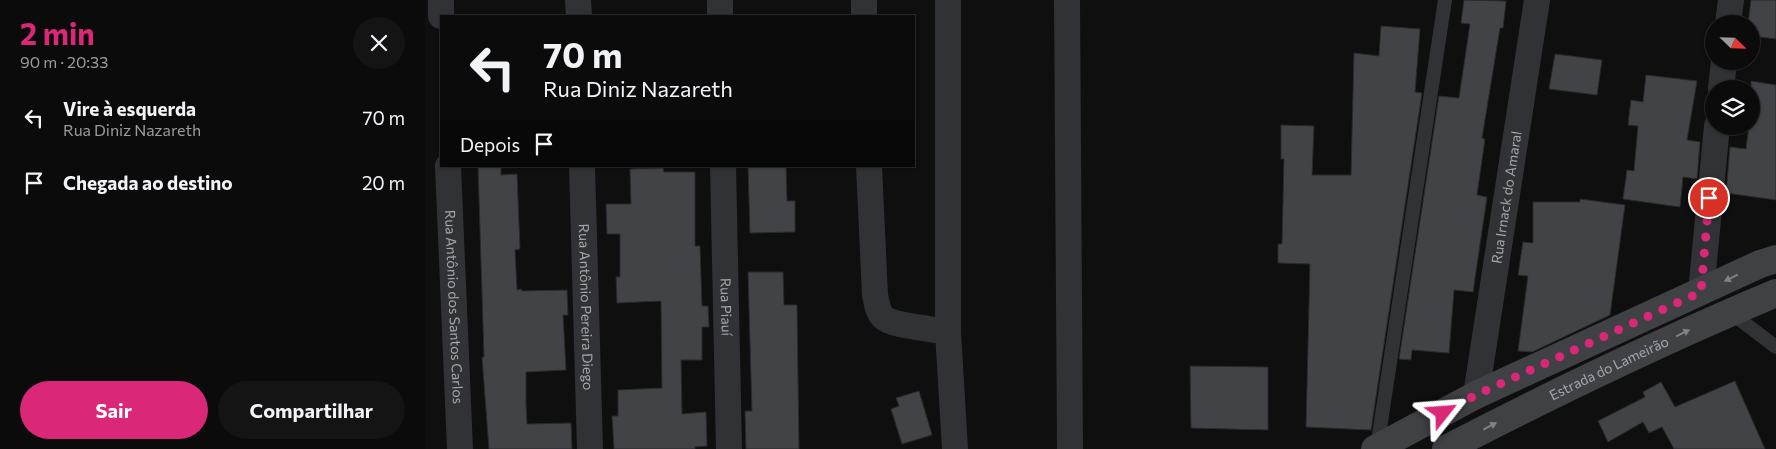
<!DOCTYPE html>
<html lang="pt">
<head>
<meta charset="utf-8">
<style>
  body { margin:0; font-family:Commissioner,sans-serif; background:#141415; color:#f1f3f6; height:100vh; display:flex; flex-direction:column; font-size:19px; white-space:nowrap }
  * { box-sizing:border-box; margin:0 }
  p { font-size:16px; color:#9a9b9d }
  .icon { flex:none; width:28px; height:28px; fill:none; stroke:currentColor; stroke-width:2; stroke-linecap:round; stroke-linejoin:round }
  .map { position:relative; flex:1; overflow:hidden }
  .panel { display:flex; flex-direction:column; background:#0b0b0c; width:425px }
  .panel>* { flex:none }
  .guide { position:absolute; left:15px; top:15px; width:475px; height:152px; border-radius:0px; box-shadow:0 1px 4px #0004,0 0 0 1px #2b2b2d; background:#0b0b0c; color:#f1f3f6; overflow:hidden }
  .needle { width:32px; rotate:113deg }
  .tools { position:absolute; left:1280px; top:15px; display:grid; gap:10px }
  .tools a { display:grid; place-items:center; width:55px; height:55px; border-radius:50%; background:#0b0b0c; box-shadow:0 1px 4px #0004,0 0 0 1px #2b2b2d; font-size:25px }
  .pin { position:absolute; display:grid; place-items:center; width:42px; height:42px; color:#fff; margin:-21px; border:2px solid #fff; border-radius:50%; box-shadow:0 1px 5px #0007 }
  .me { position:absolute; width:55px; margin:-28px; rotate:62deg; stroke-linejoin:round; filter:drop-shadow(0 0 4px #0008) }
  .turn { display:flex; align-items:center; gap:18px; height:105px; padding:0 20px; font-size:22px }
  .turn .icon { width:65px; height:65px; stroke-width:2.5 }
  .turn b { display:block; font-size:35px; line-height:42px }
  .then { display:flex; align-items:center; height:48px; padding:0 20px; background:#0003; gap:10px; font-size:19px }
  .round { display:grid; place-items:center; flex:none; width:52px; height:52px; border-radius:26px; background:#141415 }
  .overview { display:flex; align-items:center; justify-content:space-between; height:85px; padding:0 20px }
  h1 { font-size:30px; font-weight:700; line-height:38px; color:#db2777 }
  .button { display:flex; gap:10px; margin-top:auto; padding:10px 20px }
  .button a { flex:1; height:58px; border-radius:30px; background:#db2777; color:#fff; font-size:20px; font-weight:700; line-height:58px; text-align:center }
  .button a+a { background:#141415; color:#f1f3f6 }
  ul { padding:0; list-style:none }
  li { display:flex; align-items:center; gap:15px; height:65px; padding:0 20px }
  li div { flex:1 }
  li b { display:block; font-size:19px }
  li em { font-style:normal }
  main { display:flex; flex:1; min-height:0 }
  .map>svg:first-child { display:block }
  .building { fill:#414346; stroke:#2a2a2c }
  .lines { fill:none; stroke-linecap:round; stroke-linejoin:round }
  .lane { stroke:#313235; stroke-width:14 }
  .street { stroke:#313235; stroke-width:26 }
  .secondary { stroke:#3f4145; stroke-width:28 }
  .oneway { fill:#7f838b }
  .route { stroke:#db2777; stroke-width:9; stroke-dasharray:0 16.2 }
  .labels { text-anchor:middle; stroke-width:4; stroke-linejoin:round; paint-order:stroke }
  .street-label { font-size:14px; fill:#a2a7b0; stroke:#0a0a0b }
</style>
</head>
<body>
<main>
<section class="panel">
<div class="overview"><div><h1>2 min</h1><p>90 m · 20:33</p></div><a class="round"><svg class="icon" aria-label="close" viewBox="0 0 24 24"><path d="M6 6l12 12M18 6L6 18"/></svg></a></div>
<ul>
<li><svg class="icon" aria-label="left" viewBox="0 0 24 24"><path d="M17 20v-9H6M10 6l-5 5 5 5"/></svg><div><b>Vire à esquerda</b><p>Rua Diniz Nazareth</p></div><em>70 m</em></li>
<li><svg class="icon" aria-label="arrive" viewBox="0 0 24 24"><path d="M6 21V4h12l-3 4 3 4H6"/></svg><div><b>Chegada ao destino</b></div><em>20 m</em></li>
</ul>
<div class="button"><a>Sair</a><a>Compartilhar</a></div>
</section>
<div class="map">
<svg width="1351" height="449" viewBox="0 0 1351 449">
  <rect width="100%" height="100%" fill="#0f0f10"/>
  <!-- building -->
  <path class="building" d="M 1039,0 L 1081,1 L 1078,28 L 1075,28 L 1057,138 L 1060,139 L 1052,195 L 1062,197 L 1048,292 L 1029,290 L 1024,353 L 987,350 L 986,360 L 974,359 L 1014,96 L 1034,98 L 1045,24 L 1036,23 Z
    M 1326,0 L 1351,0 L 1351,39 L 1326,36 L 1326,24 L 1323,24 Z
    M 956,26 L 995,29 L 990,92 L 997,93 L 946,430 L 881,427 L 885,264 L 853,263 L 853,244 L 857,244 L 859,159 L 856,159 L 856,125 L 889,126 L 887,175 L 926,175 L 929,53 L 954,56 Z
    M 1130,54 L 1177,60 L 1172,95 L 1124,89 Z
    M 1221,75 L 1272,81 L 1262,140 L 1275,142 L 1272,179 L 1258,177 L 1255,207 L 1198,199 L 1202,170 L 1209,171 L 1213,126 L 1203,125 L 1206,100 L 1218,102 Z
    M 1326,81 L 1351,85 L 1351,200 L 1301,193 L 1305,147 L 1321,149 L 1324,126 L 1326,126 Z
    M 53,166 L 76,166 L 76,175 L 92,174 L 95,249 L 90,250 L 92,290 L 96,289 L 97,291 L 142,290 L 143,315 L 138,315 L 141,370 L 101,372 L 101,404 L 102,424 L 146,423 L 147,449 L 64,449 L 57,357 L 59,357 Z
    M 323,166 L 361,166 L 362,201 L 370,201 L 370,232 L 325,233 Z
    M 238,168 L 239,172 L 270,172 L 270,246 L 275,246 L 277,306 L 283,306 L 284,327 L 277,327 L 277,360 L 256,360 L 257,414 L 281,412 L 282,446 L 270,447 L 270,449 L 189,449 L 187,416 L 193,416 L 193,390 L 237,388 L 236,301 L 192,303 L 191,277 L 195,277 L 195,234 L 182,234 L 181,204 L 206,204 L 205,169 Z
    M 1155,199 L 1200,205 L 1185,315 L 1107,352 L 1093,351 L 1103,276 L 1093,275 L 1098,242 L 1108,243 L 1108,202 L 1155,202 Z
    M 323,272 L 358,272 L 359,305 L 372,305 L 374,449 L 321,449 L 320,411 L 327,411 Z
    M 765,366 L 843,367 L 843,430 L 766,428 Z
    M 1310,381 L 1340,449 L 1249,449 L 1237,427 L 1224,433 L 1218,422 L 1183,442 L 1173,421 L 1220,397 L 1218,392 L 1236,382 L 1250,407 Z
    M 494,391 L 507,435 L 477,444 L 466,409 L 474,406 L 471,398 Z"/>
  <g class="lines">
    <!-- lane -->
    <path class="lane" d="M 1305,312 L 1351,347
      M 952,448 L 1020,0"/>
    <!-- street -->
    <g class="street">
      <path d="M 16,0 L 16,16"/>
      <path d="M 153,0 L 154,16"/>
      <path d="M 295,0 L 295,16"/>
      <path d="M 439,0 L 439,16"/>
      <path d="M 523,0 L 523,332 L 530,449"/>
      <path d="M 642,0 L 645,449"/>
      <path d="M 1303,24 L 1306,0"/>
      <path d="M 1296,89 L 1299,61"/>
      <path id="s1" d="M 23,166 L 35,449"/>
      <path id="s2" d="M 157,166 L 165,449"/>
      <path id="s3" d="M 298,166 L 304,449"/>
      <path d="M 444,166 L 450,295 C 452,303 452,311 458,317 C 466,326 510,329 523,332"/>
      <path d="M 1276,292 L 1292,126"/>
      <path id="s4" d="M 1051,395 L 1112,0"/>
    </g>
    <!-- secondary -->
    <g class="secondary">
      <path d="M 950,449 L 1051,395 L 1335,264 L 1351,259"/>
      <path id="s5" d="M 1021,449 C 1129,393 1239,340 1351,293"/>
    </g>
  </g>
  <!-- one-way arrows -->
  <defs><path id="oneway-solid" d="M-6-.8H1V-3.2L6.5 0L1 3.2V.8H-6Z" transform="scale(1.25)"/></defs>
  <g class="oneway">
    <use href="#oneway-solid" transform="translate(1306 278) rotate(154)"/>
    <use href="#oneway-solid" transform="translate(1258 333) rotate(-26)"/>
    <use href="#oneway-solid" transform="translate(1065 426) rotate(-28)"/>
  </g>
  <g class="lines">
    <!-- route -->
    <path class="route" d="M 1018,413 L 1051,395 L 1276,292 L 1284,198"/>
  </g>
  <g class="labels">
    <!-- street labels -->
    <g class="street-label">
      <text dy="5" stroke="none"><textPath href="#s4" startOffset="200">Rua Irnack do Amaral</textPath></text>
      <text dy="5" stroke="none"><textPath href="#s1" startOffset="141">Rua Antônio dos Santos Carlos</textPath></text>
      <text dy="5" stroke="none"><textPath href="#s2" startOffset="141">Rua Antônio Pereira Diego</textPath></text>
      <text dy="5" stroke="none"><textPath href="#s3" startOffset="141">Rua Piauí</textPath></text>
      <text dy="5" stroke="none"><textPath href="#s5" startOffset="182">Estrada do Lameirão</textPath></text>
    </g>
  </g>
</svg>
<div class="tools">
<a><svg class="needle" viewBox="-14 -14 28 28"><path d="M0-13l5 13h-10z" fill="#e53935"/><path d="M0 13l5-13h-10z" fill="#9a9b9d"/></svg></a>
<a><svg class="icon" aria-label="layers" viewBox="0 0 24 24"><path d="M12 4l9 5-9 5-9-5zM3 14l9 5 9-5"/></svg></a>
</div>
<div class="pin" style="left:1284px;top:198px;background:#d93025"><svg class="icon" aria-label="arrive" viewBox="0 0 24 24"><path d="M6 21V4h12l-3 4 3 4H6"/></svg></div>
<svg class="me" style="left:1018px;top:413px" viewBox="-20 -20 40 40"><path d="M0-17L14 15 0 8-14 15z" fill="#db2777" stroke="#fff" stroke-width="4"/></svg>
<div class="guide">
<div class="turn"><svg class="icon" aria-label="left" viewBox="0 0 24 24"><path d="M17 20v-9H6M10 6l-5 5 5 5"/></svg><div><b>70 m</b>Rua Diniz Nazareth</div></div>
<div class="then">Depois<svg class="icon" aria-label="arrive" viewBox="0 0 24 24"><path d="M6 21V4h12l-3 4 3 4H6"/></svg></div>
</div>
</div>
</main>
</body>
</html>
